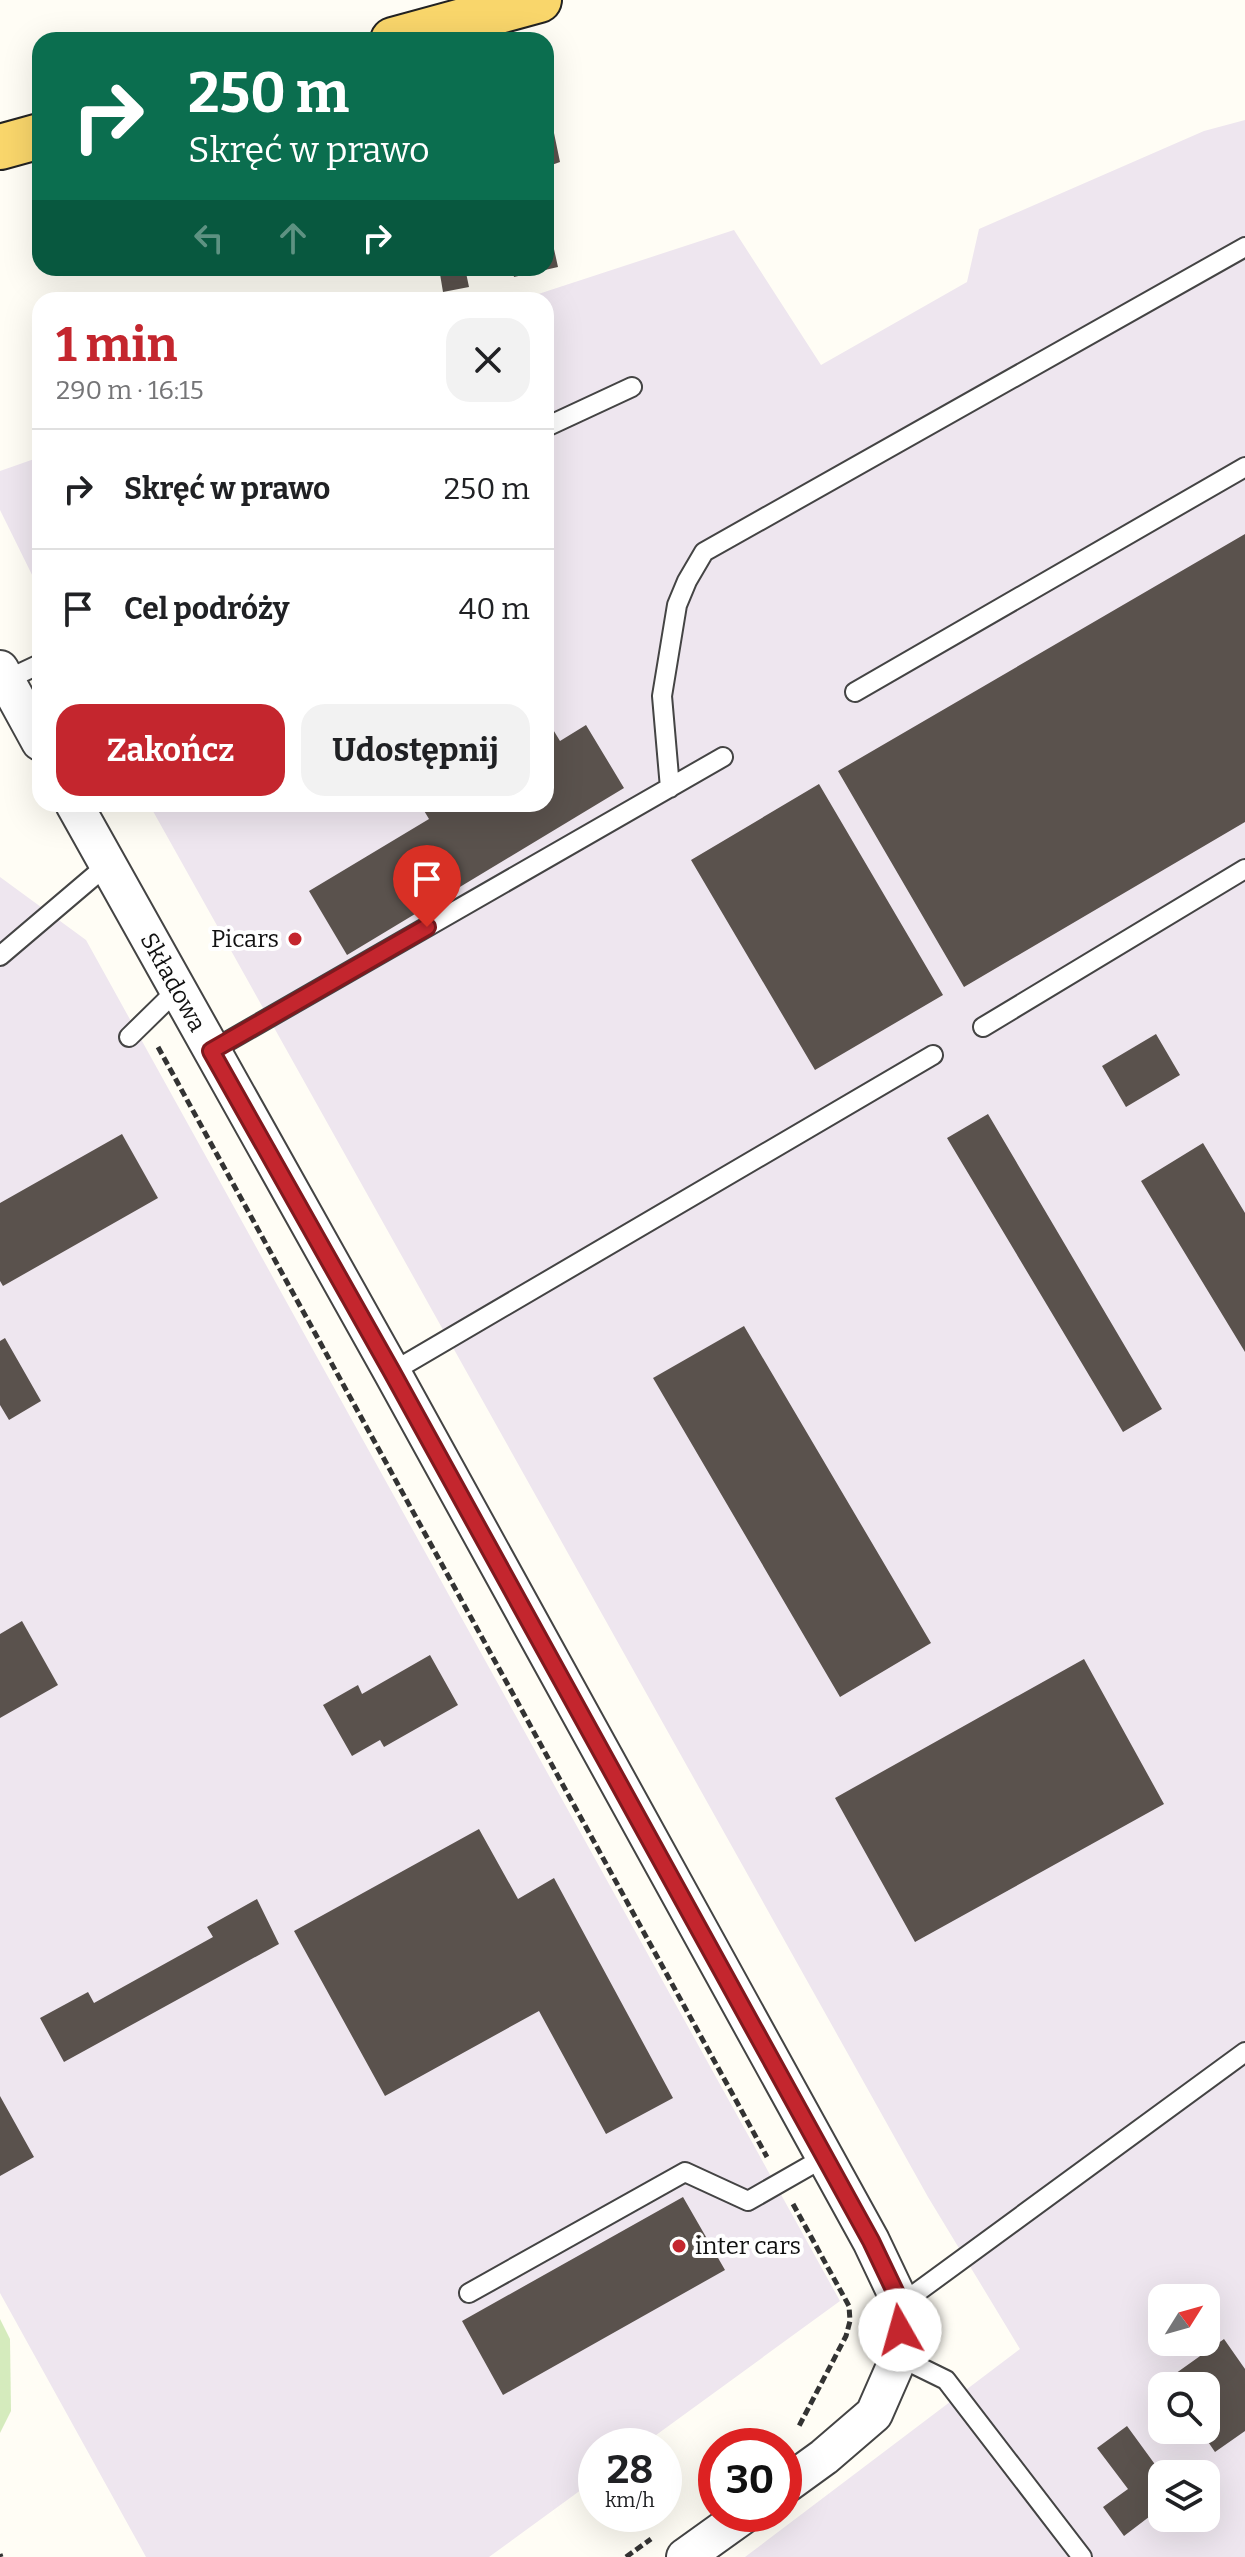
<!DOCTYPE html>
<html lang="pl">
<head>
<meta charset="utf-8">
<style>
  body { margin:0; font-family:Bitter,serif; background:#f2f2f2; color:#202124; height:100vh; display:flex; flex-direction:column; font-size:30px; white-space:nowrap }
  * { box-sizing:border-box; margin:0 }
  p { font-size:26px; color:#757577 }
  .icon { flex:none; width:44px; height:44px; fill:none; stroke:currentColor; stroke-width:2; stroke-linecap:round; stroke-linejoin:round }
  .map { position:relative; flex:1; overflow:hidden }
  .details { position:absolute; left:32px; top:292px; width:522px; height:520px; display:flex; flex-direction:column; background:#fff; border-radius:24px; box-shadow:0 8px 32px #0002 }
  .details>* { flex:none }
  .banner { position:absolute; left:32px; top:32px; width:522px; height:244px; border-radius:24px; box-shadow:0 8px 32px #0002; background:#0b6e4f; color:#fff; overflow:hidden }
  .needle { width:52px; rotate:53deg }
  .tools { position:absolute; left:1148px; top:2284px; display:grid; gap:16px }
  .tools a { display:grid; place-items:center; width:72px; height:72px; border-radius:16px; background:#fff; box-shadow:0 8px 32px #0002; font-size:40px }
  .speed { position:absolute; left:578px; top:2428px; display:flex; gap:16px; font-size:40px; font-weight:700; text-align:center }
  .speed>* { display:grid; place-content:center; width:104px; height:104px; border-radius:50%; background:#fff; box-shadow:0 8px 32px #0002; line-height:1 }
  .speed small { font-size:20px; font-weight:400 }
  .speed .limit { border:12px solid #d22; background:#fff; color:#111 }
  .pin { position:absolute; display:grid; place-items:center; width:68px; height:68px; color:#fff; margin:-82px -34px; border-radius:50% 50% 50% 0; rotate:-45deg; box-shadow:0 0 8px #0007 }
  .pin .icon { rotate:45deg }
  .me { position:absolute; width:88px; margin:-44px; rotate:353deg; stroke-linejoin:round; filter:drop-shadow(0 0 6px #0008) }
  .turn { display:flex; align-items:center; gap:28px; height:168px; padding:0 24px; font-size:36px }
  .turn .icon { width:104px; height:104px; stroke-width:2.5 }
  .turn b { display:block; font-size:56px; line-height:68px }
  .lanes { display:flex; align-items:center; height:76px; padding:0 24px; background:#0003; justify-content:center; gap:40px; direction:ltr }
  .lanes .off { opacity:.35 }
  .round { display:grid; place-items:center; flex:none; width:84px; height:84px; border-radius:24px; background:#f2f2f2 }
  .headline { display:flex; align-items:center; justify-content:space-between; height:136px; padding:0 24px }
  h1 { font-size:48px; font-weight:700; line-height:60px; color:#c4262e }
  .cta { display:flex; gap:16px; margin-top:auto; padding:16px 24px }
  .cta a { flex:1; height:92px; border-radius:24px; background:#c4262e; color:#fff; font-size:32px; font-weight:700; line-height:92px; text-align:center }
  .cta a+a { background:#f2f2f2; color:#202124 }
  ul { padding:0; list-style:none }
  li { display:flex; align-items:center; gap:24px; height:120px; padding:0 24px; border-top:2px solid #e0e0e0 }
  li div { flex:1 }
  li b { display:block; font-size:30px }
  li em { font-style:normal }
  .map>svg:first-child { display:block }
  .industrial { fill:#eee6ef; fill-rule:evenodd }
  .green { fill:#d5ebbd }
  .building { fill:#5a524d }
  .lines { fill:none; stroke-linecap:round; stroke-linejoin:round }
  .service-casing { stroke:#444; stroke-width:22 }
  .minor-casing { stroke:#444; stroke-width:40 }
  .primary-casing { stroke:#222; stroke-width:48 }
  .path { stroke:#333; stroke-width:5; stroke-dasharray:8 4; stroke-linecap:butt }
  .service { stroke:#fff; stroke-width:18 }
  .minor { stroke:#fff; stroke-width:36 }
  .primary { stroke:#f9d66b; stroke-width:44 }
  .route-casing { stroke:#7f191e; stroke-width:20 }
  .route { stroke:#c4262e; stroke-width:14 }
  .poi-dot { fill:#c4262e; stroke:#fff; stroke-width:3 }
  .labels { text-anchor:middle; stroke-width:8; stroke-linejoin:round; paint-order:stroke }
  .poi-label { font-size:24px; fill:#111; stroke:#fff; text-anchor:end }
  .street-label { font-size:24px; fill:#111; stroke:#fff }
</style>
</head>
<body>
<div class="map">
<svg width="1245" height="2557" viewBox="0 0 1245 2557">
  <rect width="100%" height="100%" fill="#fffdf5"/>
  <!-- industrial -->
  <path class="industrial" d="M 1245,120 L 1245,2557 L 745,2557 L 1020,2349 L 928,2197 L 149,804 L 546,804 L 546,300 L 520,300 L 734,230 L 821,365 L 967,282 L 979,229 L 1204,131 ZM 1162,2298 L 1206,2298 L 1206,2342 L 1162,2342 ZM 1162,2386 L 1206,2386 L 1206,2430 L 1162,2430 ZM 1162,2474 L 1206,2474 L 1206,2518 L 1162,2518 Z
    M 40,457 L 40,591 L 0,510 L 0,471 Z
    M 0,877 L 86,940 L 840,2301 L 641,2446 L 596,2446 L 596,2479 L 489,2557 L 146,2557 L 0,2293 Z"/>
  <!-- green -->
  <path class="green" d="M 0,2319 L 10,2339 L 11,2411 L 0,2433 Z"/>
  <!-- building -->
  <path class="building" d="M 554,133 L 560,162 L 546,167 L 546,135 Z
    M 550,231 L 558,267 L 514,277 L 512,268 L 546,268 L 546,232 Z
    M 439,268 L 465,268 L 469,287 L 443,292 Z
    M 1245,534 L 1245,822 L 964,987 L 838,771 Z
    M 546,718 L 560,741 L 586,725 L 624,788 L 347,955 L 309,891 L 429,819 L 420,804 L 546,804 Z
    M 819,784 L 943,995 L 815,1070 L 691,860 Z
    M 1156,1034 L 1180,1075 L 1126,1107 L 1102,1066 Z
    M 988,1114 L 1162,1409 L 1123,1432 L 947,1138 Z
    M 122,1134 L 158,1198 L 3,1286 L 0,1281 L 0,1203 Z
    M 1203,1143 L 1245,1213 L 1245,1352 L 1141,1181 Z
    M 744,1326 L 931,1643 L 840,1697 L 653,1378 Z
    M 5,1338 L 41,1401 L 9,1420 L 0,1405 L 0,1341 Z
    M 22,1621 L 58,1685 L 0,1718 L 0,1634 Z
    M 430,1655 L 458,1705 L 384,1747 L 380,1740 L 352,1756 L 323,1705 L 358,1685 L 362,1694 Z
    M 1084,1659 L 1164,1804 L 915,1942 L 835,1798 Z
    M 479,1829 L 518,1899 L 554,1878 L 673,2098 L 606,2134 L 539,2011 L 385,2096 L 294,1931 Z
    M 257,1899 L 279,1944 L 64,2062 L 40,2018 L 88,1992 L 94,2003 L 213,1937 L 207,1927 Z
    M 0,2096 L 34,2157 L 0,2176 Z
    M 683,2197 L 725,2270 L 503,2395 L 462,2321 Z
    M 1224,2339 L 1245,2369 L 1245,2431 L 1215,2452 L 1200,2430 L 1206,2430 L 1206,2386 L 1169,2386 L 1165,2381 Z
    M 1127,2426 L 1162,2474 L 1162,2507 L 1124,2536 L 1103,2507 L 1128,2489 L 1097,2448 Z"/>
  <g class="lines">
    <defs>
      <path id="service" d="M 546,427 L 632,387
        M 6,680 L 40,664
        M 855,692 L 1245,467
        M 670,788 L 662,696 L 677,605 L 687,581 L 704,552 L 1245,247
        M 0,956 L 107,865
        M 983,1027 L 1245,869
        M 129,1037 L 177,990
        M 211,1051 L 723,757
        M 392,1372 L 933,1055
        M 469,2293 L 685,2172 L 748,2201 L 825,2157
        M 901,2304 L 1245,2052
        M 899,2357 L 946,2380 L 1082,2557"/>
      <path id="minor" d="M 0,669 L 40,742
        M 74,804 L 392,1372 L 871,2241 L 901,2304 L 899,2357 L 874,2414 L 824,2457 L 784,2486
        M 685,2557 L 745,2514"/>
      <path id="primary" d="M 393,40 L 539,0
        M 0,147 L 40,136"/>
    </defs>
    <!-- service casing -->
    <use href="#service" class="service-casing"/>
    <!-- minor casing -->
    <use href="#minor" class="minor-casing"/>
    <!-- primary casing -->
    <use href="#primary" class="primary-casing"/>
    <!-- path -->
    <path class="path" d="M 158,1047 L 767,2157
      M 793,2204 L 849,2306 L 850,2321 L 846,2336 L 798,2428
      M 0,2554 L 1,2557
      M 626,2557 L 651,2539"/>
    <!-- service -->
    <use href="#service" class="service"/>
    <!-- minor -->
    <use href="#minor" class="minor"/>
    <!-- primary -->
    <use href="#primary" class="primary"/>
  </g>
  <g class="lines">
    <defs>
      <path id="route" d="M 427,927 L 211,1051 L 392,1372 L 871,2241 L 901,2304 L 900,2330"/>
    </defs>
    <!-- route casing -->
    <use href="#route" class="route-casing"/>
    <!-- route -->
    <use href="#route" class="route"/>
  </g>
  <!-- markers -->
  <g class="poi-dot">
    <circle cx="295" cy="939" r="8"/>
    <circle cx="679" cy="2246" r="8"/>
  </g>
  <g class="labels">
    <!-- poi labels -->
    <g class="poi-label">
      <text x="279" y="947">Picars</text>
      <text x="695" y="2254" text-anchor="start">inter cars</text>
    </g>
    <!-- street labels -->
    <g class="street-label">
      <text transform="translate(173 982) rotate(61)" y="8">Składowa</text>
    </g>
  </g>
</svg>
<div class="tools">
<a><svg class="needle" viewBox="-14 -14 28 28"><path d="M0-13l5 13h-10z" fill="#e53935"/><path d="M0 13l5-13h-10z" fill="#757577"/></svg></a>
<a><svg class="icon" aria-label="search" viewBox="0 0 24 24"><circle cx="10" cy="10" r="6"/><path d="M15 15l6 6"/></svg></a>
<a><svg class="icon" aria-label="layers" viewBox="0 0 24 24"><path d="M12 4l9 5-9 5-9-5zM3 14l9 5 9-5"/></svg></a>
</div>
<div class="speed"><div>28<small>km/h</small></div><div class="limit">30</div></div>
<div class="pin" style="left:427px;top:927px;background:#d93025"><svg class="icon" aria-label="arrive" viewBox="0 0 24 24"><path d="M6 21V4h12l-3 4 3 4H6"/></svg></div>
<svg class="me" style="left:900px;top:2330px" viewBox="-20 -20 40 40"><circle r="19" fill="#fff"/><path d="M0-13L10 11 0 6-10 11z" fill="#c4262e"/></svg>
<div class="banner">
<div class="turn"><svg class="icon" aria-label="right" viewBox="0 0 24 24"><path d="M7 20v-9h11M14 6l5 5-5 5"/></svg><div><b>250 m</b>Skręć w prawo</div></div>
<div class="lanes"><svg class="icon off" aria-label="left" viewBox="0 0 24 24"><path d="M17 20v-9H6M10 6l-5 5 5 5"/></svg><svg class="icon off" aria-label="ahead" viewBox="0 0 24 24"><path d="M12 20V5M6 11l6-6 6 6"/></svg><svg class="icon" aria-label="right" viewBox="0 0 24 24"><path d="M7 20v-9h11M14 6l5 5-5 5"/></svg></div>
</div>
<section class="details">
<div class="headline"><div><h1>1 min</h1><p>290 m · 16:15</p></div><a class="round"><svg class="icon" aria-label="close" viewBox="0 0 24 24"><path d="M6 6l12 12M18 6L6 18"/></svg></a></div>
<ul>
<li><svg class="icon" aria-label="right" viewBox="0 0 24 24"><path d="M7 20v-9h11M14 6l5 5-5 5"/></svg><div><b>Skręć w prawo</b></div><em>250 m</em></li>
<li><svg class="icon" aria-label="arrive" viewBox="0 0 24 24"><path d="M6 21V4h12l-3 4 3 4H6"/></svg><div><b>Cel podróży</b></div><em>40 m</em></li>
</ul>
<div class="cta"><a>Zakończ</a><a>Udostępnij</a></div>
</section>
</div>
</body>
</html>
